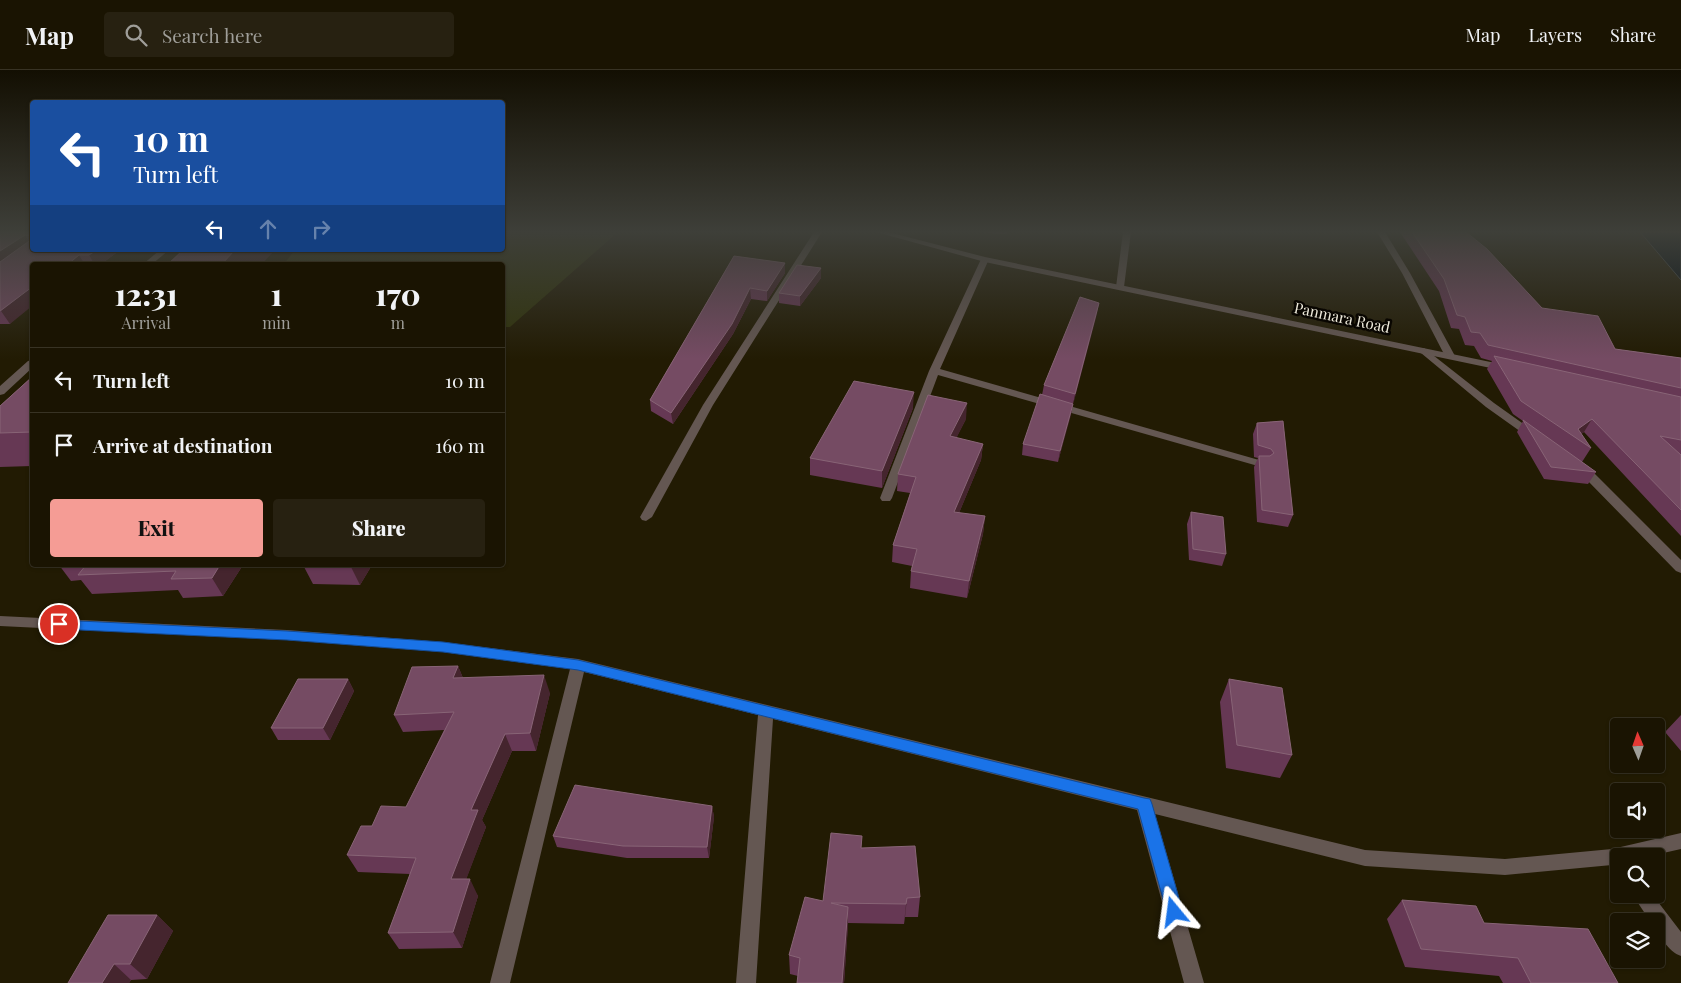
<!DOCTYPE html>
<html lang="en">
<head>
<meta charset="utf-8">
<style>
  body { margin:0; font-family:"Playfair Display",serif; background:#272111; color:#f1f3f6; height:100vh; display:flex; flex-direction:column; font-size:19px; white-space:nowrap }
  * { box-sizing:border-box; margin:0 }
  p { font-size:16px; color:#9f9e99 }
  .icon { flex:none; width:28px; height:28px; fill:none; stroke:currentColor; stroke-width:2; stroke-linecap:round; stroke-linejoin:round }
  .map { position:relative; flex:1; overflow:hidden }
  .panel { position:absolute; left:30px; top:192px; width:475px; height:305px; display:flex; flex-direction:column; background:#1a1402; border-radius:5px; box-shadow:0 1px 4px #0004,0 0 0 1px #383324 }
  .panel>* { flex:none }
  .top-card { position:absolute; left:30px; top:30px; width:475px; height:152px; border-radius:5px; box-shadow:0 1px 4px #0004,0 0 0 1px #383324; background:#1a4fa0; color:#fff; overflow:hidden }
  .needle { width:32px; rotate:358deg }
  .buttons { position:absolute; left:1610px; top:648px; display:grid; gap:10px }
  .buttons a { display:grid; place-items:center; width:55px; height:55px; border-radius:5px; background:#1a1402; box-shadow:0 1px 4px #0004,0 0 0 1px #383324; font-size:25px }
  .pin { position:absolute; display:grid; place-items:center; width:42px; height:42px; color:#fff; margin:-21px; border:2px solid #fff; border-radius:50%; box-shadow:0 1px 5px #0007 }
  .me { position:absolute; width:55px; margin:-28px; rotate:344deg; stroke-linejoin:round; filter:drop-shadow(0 0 4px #0008) }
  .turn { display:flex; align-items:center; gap:18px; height:105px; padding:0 20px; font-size:22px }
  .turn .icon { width:65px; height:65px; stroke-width:2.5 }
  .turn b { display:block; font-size:35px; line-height:42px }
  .lanes { display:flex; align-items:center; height:48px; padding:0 20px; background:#0003; justify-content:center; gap:25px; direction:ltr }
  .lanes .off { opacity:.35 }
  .eta { display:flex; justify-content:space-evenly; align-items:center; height:85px; text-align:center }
  .eta b { font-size:30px; font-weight:800; line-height:35px }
  .button { display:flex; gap:10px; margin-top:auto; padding:10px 20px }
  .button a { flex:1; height:58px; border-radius:5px; background:#f59c95; color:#111; font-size:20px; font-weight:800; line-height:58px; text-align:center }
  .button a+a { background:#272111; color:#f1f3f6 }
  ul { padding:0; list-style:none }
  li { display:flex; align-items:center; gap:15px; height:65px; padding:0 20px; border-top:1px solid #383324 }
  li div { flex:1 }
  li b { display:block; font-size:19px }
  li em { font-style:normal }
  header { display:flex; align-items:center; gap:30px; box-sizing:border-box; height:70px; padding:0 25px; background:#1a1402; border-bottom:1px solid #383324 }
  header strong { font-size:24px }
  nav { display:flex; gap:28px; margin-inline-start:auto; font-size:18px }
  .search { width:350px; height:45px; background:#272111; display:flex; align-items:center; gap:12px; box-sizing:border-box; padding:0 18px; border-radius:5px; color:#9f9e99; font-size:19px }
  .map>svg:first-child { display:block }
  .green { fill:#30330a }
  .water { fill:#000c14; stroke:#474f50 }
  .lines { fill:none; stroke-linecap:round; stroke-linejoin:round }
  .service { fill:#645752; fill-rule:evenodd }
  .minor { fill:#645752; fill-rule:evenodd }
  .tertiary { fill:#645752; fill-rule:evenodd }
  .wall { fill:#663854 }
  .shaded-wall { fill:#45252e }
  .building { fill:#754b63; stroke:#886476 }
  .route { fill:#1a73e8; stroke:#114b97 }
  .labels { text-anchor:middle; stroke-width:5; stroke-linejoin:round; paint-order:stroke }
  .far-street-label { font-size:15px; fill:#eeeadb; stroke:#090601 }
</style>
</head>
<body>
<header>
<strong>Map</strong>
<div class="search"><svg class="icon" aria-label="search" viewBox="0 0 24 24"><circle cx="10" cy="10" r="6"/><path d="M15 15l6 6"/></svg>Search here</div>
<nav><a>Map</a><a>Layers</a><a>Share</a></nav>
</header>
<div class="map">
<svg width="1681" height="913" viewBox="0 0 1681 913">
  <rect width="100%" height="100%" fill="#221b03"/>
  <!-- green -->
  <path class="green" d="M 503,162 L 618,162 L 510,257 L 503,257 L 502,195 L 283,195 L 295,180 L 502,180 Z"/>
  <!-- water -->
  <path class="water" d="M 1640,162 L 1681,162 L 1681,210 Z"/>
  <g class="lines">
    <!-- service -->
    <path class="service" d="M 982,187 L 989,189 L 940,299 L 1266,392 L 1268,394 L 1266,396 L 1258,396 L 938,305 L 892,428 L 890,431 L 882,431 L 880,428 L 929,301 Z"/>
    <!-- minor -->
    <path class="minor" d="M 814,162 L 822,162 L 713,335 L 652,447 L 646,451 L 642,450 L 640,447 L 703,335 Z
      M 1123,162 L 1131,162 L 1124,217 L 1120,220 L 1116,217 Z
      M 1377,162 L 1385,162 L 1410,203 L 1455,286 L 1453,288 L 1450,289 L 1445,286 L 1402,203 Z
      M 160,180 L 169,180 L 151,195 L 142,195 Z
      M 1424,278 L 1494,333 L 1536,363 L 1538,365 L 1536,367 L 1528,367 L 1486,337 L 1421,283 L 1419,281 Z
      M 32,290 L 32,298 L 4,324 L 0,325 L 0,316 L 28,291 Z
      M 1579,395 L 1595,404 L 1681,490 L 1681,503 L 1676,501 L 1587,410 L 1573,399 Z
      M 0,546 L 287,560 L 443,572 L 578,589 L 1365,780 L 1505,789 L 1612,779 L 1681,763 L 1681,779 L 1650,786 L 1619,786 L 1619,794 L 1612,795 L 1505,805 L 1365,796 L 1155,744 L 1204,913 L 1184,913 L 1137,740 L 773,649 L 756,913 L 736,913 L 758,645 L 584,602 L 510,913 L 490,913 L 570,599 L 443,582 L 287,570 L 0,556 Z
      M 1632,824 L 1652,824 L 1681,862 L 1681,886 C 1669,882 1656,864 1656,851 L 1650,851 Z"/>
    <!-- tertiary -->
    <path class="tertiary" d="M 876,162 L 888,162 L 985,187 L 1505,295 L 1510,298 L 1505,301 L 985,192 Z"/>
  </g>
  <!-- wall -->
  <path class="wall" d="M 0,162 L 32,162 L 32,180 L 120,180 L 100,195 L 32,195 L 10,254 L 0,254 Z
    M 982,162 L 1008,162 L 1007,164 L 997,164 Z
    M 1400,162 L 1466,162 L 1542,238 L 1615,279 L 1681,288 L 1681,466 L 1584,362 L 1581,364 L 1591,378 L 1582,392 L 1596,402 L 1588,414 L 1544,409 L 1517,362 L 1523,351 L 1513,344 L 1487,299 L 1492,291 L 1481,288 L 1474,276 L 1465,275 L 1459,259 L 1451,258 L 1439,221 Z
    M 734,186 L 785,203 L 767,231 L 751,229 L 733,264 L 673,354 L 651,341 L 650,330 Z
    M 821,198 L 821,208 L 800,236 L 779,233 L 779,223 Z
    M 1099,233 L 1058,392 L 1022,385 L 1023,374 L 1042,325 L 1044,315 Z
    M 32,307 L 32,396 L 0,397 L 0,336 Z
    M 913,338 L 882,418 L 810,405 L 810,388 Z
    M 966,349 L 956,368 L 983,374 L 981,390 L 959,443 L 985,446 L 983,464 L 967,528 L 910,518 L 911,501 L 912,496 L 892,492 L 893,475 L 910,423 L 897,421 L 898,404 Z
    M 1283,351 L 1293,445 L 1288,457 L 1257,452 L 1254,397 L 1258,388 L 1254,387 L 1253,364 L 1257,353 Z
    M 1191,442 L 1226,484 L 1222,496 L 1189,490 L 1187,454 Z
    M 59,495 L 243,495 L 223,526 L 183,528 L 178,520 L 92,524 L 81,510 L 71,511 Z
    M 303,495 L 372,495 L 360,515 L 313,514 Z
    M 458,596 L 463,608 L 550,623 L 536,681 L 512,681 L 482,750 L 486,757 L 466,809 L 478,826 L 462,878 L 399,879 L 388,863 L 410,804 L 358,802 L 347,785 L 372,756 L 406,737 L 444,660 L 403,662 L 394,645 Z
    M 348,609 L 354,621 L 330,670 L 278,670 L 271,658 Z
    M 1229,609 L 1292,685 L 1280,708 L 1226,698 L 1220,632 Z
    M 1681,645 L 1681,681 L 1665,662 Z
    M 712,736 L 714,747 L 709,788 L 627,788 L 557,777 L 553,766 Z
    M 862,766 L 861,778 L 920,827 L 918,847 L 905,847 L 904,854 L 848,853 L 844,913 L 797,913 L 798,906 L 790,904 L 789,885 L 823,831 Z
    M 1402,830 L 1484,853 L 1618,913 L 1503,913 L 1499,906 L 1405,897 L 1387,849 Z
    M 157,845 L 173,861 L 147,909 L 131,910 L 129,913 L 68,913 Z"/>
  <!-- shaded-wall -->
  <path class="shaded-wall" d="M 25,165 L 32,177 L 0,199 L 0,181 Z
    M 97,180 L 120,180 L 100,195 L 95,195 L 89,185 Z
    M 235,180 L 275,180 L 261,195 L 221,195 Z
    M 79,185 L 85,195 L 67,195 Z
    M 785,193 L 785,203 L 767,231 L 767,221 Z
    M 821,198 L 821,208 L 800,236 L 800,226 Z
    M 32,217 L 32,236 L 10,254 L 1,241 Z
    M 750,218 L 751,229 L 733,264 L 673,354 L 671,343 Z
    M 1099,233 L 1097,244 L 1073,335 L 1075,324 Z
    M 914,322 L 913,338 L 882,418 L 882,401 Z
    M 967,333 L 966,349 L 949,383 L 950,366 Z
    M 1073,334 L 1071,345 L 1058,392 L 1060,381 Z
    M 1592,349 L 1584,362 L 1576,368 L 1578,359 Z
    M 983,374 L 981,390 L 952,460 L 954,442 Z
    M 985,446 L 983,464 L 967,528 L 969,511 Z
    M 220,495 L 243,495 L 223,526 L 212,508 Z
    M 350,495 L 372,495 L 360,515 Z
    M 458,596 L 465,613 L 453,608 Z
    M 544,605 L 550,623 L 536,681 L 530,663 Z
    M 348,609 L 354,621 L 330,670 L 323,658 Z
    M 505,664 L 512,681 L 482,750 L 486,757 L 460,826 L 451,809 L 471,740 Z
    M 712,736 L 714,747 L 709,788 L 707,777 Z
    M 470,809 L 478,826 L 462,878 L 453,862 Z
    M 907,828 L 905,847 L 904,854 L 906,834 Z
    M 848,837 L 848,857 L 844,913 L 842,913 Z
    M 157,845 L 173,861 L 147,909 L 130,894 Z
    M 114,894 L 131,910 L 129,913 L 102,913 Z"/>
  <!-- building -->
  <path class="building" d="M 0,162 L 32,162 L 32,166 L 25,165 L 0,181 Z
    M 1412,162 L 1466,162 L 1487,179 L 1542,238 L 1598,246 L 1615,279 L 1681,288 L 1681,318 L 1488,275 L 1480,263 L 1471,262 L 1465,247 L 1457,245 L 1444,209 Z
    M 32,169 L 32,180 L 97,180 L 89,185 L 79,185 L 67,195 L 32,195 L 32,217 L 0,241 L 0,192 Z
    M 183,180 L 235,180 L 221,195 L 167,195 Z
    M 734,186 L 785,193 L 767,221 L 750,218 L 732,254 L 671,343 L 650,330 Z
    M 797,195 L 821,198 L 800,226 L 779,223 Z
    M 1080,227 L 1099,233 L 1075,324 L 1044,315 Z
    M 1494,286 L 1681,327 L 1681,370 L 1660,366 L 1681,385 L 1681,440 L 1592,349 L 1578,359 L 1591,378 L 1521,331 Z
    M 32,307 L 32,362 L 0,363 L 0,336 Z
    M 854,311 L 914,322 L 882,401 L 810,388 Z
    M 1040,324 L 1073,334 L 1060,381 L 1023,374 Z
    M 928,325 L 967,333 L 950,366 L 983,374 L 954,442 L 985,446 L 969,511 L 911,501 L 917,479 L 893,475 L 916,407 L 898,404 Z
    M 1523,350 L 1596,402 L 1551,397 Z
    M 1283,351 L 1293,445 L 1262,440 L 1259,386 L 1270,386 L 1274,383 L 1271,379 L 1258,375 L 1257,353 Z
    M 1191,442 L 1223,447 L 1226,484 L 1193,479 Z
    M 86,495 L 220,495 L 212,508 L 171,509 L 176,501 L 78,505 Z
    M 458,596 L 453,608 L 544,605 L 530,663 L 505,664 L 471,740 L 478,740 L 451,809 L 470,809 L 453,862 L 388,863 L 416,788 L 347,785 L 361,756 L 372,756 L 381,736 L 406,737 L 454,642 L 394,645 L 412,597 Z
    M 298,609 L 348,609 L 323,658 L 271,658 Z
    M 1229,609 L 1282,618 L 1292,685 L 1237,675 Z
    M 575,715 L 712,736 L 707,777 L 623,776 L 553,766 Z
    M 831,763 L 862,766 L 861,778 L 915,776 L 920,827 L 907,828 L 906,834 L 831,833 L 848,837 L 842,913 L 797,913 L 800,888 L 789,885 L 805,827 L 823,831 Z
    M 1402,830 L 1476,836 L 1484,853 L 1588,859 L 1618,913 L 1531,913 L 1518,888 L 1421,879 Z
    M 108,845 L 157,845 L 130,894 L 114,894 L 102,913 L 68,913 Z"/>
  <!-- sky -->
  <linearGradient id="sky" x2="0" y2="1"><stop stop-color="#130f02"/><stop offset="0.56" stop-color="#3e3f39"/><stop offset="1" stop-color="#3e3f39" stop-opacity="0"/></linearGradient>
  <rect width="1681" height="289" fill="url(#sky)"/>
  <!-- route -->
  <path class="route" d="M 59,550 L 287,561 L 443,572 L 578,590 L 1144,728 L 1150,729 L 1152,734 L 1183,842 L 1180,847 L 1174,850 L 1168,847 L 1138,739 L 578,600 L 443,582 L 287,570 L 59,559 L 54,558 L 52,554 L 54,551 Z"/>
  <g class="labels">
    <!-- far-street labels -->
    <g class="far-street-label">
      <text transform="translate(1342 248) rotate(12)" y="5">Panmara Road</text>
    </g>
  </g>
</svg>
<div class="buttons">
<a><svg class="needle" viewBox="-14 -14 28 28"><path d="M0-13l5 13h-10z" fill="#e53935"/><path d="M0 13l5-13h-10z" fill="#9f9e99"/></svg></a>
<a><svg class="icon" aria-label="sound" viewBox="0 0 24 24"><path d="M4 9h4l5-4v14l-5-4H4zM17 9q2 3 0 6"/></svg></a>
<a><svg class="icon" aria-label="search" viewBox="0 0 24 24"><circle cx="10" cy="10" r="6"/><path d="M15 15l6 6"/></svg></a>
<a><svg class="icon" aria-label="layers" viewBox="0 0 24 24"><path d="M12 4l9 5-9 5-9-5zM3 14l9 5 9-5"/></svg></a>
</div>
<div class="pin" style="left:59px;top:554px;background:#d93025"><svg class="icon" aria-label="arrive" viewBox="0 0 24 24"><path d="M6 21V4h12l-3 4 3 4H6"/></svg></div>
<svg class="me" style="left:1174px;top:842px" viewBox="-20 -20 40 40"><path d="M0-17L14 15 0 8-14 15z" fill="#1a73e8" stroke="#fff" stroke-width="4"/></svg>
<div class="top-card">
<div class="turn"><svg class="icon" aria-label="left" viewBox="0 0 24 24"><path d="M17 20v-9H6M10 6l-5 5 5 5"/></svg><div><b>10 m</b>Turn left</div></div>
<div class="lanes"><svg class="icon" aria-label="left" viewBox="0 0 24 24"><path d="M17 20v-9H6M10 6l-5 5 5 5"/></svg><svg class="icon off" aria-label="ahead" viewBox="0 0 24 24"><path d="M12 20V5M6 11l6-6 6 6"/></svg><svg class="icon off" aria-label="right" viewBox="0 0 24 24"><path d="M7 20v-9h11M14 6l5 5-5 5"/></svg></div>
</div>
<section class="panel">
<div class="eta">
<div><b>12:31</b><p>Arrival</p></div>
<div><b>1</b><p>min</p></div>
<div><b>170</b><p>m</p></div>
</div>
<ul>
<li><svg class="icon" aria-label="left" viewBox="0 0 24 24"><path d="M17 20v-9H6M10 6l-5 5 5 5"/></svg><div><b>Turn left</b></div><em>10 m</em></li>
<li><svg class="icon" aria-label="arrive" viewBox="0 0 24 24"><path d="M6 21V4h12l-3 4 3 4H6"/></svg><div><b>Arrive at destination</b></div><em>160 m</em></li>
</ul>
<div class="button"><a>Exit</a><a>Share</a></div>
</section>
</div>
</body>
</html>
